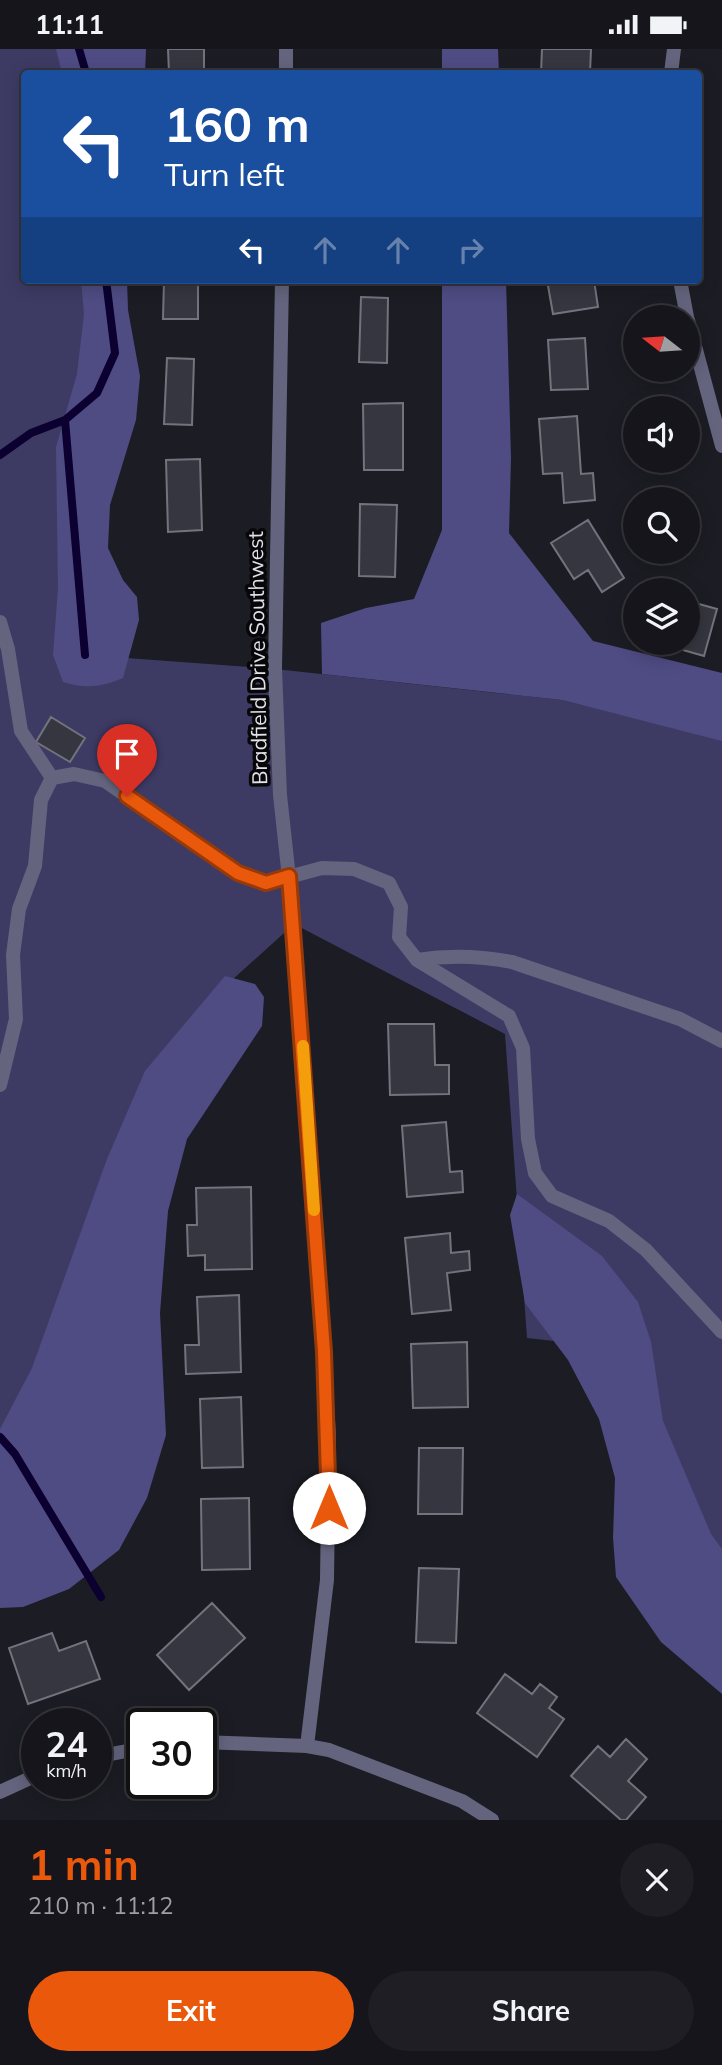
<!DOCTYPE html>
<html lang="en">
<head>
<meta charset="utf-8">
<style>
  body { margin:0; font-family:Mulish,sans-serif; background:#1e1e24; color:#f1f3f6; height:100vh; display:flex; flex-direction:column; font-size:26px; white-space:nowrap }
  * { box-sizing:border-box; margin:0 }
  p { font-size:23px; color:#9d9fa3 }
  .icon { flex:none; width:38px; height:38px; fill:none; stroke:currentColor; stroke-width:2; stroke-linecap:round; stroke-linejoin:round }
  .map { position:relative; height:1771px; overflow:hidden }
  .side { display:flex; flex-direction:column; background:#15151b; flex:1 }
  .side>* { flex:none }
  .guide { position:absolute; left:21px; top:21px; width:681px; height:214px; border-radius:7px; box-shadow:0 4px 18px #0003,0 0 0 2px #34343a; background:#1a4fa0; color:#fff; overflow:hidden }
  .needle { width:46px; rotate:287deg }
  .fabs { position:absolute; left:623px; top:256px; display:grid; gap:14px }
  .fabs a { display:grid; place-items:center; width:77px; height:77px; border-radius:50%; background:#15151b; box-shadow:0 4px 18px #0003,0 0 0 2px #34343a; font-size:35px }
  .speed { position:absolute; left:21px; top:1659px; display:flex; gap:14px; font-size:35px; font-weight:700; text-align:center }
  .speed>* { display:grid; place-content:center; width:91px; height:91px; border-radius:50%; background:#15151b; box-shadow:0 4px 18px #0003,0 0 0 2px #34343a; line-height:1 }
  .speed small { font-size:18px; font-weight:400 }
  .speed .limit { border:4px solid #111; border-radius:10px; background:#fff; color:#111 }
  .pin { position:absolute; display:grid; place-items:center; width:60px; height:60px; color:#fff; margin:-72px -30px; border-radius:50% 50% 50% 0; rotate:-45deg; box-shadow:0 0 7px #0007 }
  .pin .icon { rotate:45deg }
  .me { position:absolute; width:77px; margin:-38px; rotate:0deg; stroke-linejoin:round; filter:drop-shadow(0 0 5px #0008) }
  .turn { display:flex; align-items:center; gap:24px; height:147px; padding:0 28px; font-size:32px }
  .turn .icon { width:91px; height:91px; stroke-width:2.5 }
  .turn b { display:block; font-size:49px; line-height:60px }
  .lanes { display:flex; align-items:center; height:66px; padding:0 28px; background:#0003; justify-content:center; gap:35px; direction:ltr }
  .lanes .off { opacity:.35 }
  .round { display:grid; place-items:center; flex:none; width:74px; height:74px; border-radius:37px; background:#1e1e24 }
  .head { display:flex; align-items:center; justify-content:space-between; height:119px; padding:0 28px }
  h1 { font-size:42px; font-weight:700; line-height:52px; color:#ea580c }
  .cta { display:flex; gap:14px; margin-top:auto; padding:14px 28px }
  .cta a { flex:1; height:80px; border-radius:42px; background:#ea580c; color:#fff; font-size:28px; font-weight:700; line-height:80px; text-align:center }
  .cta a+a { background:#1e1e24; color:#f1f3f6 }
  .status { display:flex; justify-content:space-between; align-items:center; height:49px; padding:0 35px; background:#15151b; direction:ltr }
  .status svg { height:19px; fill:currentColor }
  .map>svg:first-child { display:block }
  .green { fill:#3d3b64 }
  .forest { fill:#4f4c84 }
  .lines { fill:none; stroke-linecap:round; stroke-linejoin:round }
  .stream { stroke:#0b002f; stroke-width:8 }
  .building { fill:#363640; stroke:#73737e; stroke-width:2 }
  .service { stroke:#64647e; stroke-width:14 }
  .minor { stroke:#64647e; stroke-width:14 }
  .route-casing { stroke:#983908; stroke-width:18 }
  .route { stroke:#ea580c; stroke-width:12 }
  .slow { stroke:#f59e0b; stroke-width:12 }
  .labels { text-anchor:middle; stroke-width:7; stroke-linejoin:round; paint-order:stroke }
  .street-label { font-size:21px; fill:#e1e1e7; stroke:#07070a }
</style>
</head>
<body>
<div class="status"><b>11:11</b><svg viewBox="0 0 49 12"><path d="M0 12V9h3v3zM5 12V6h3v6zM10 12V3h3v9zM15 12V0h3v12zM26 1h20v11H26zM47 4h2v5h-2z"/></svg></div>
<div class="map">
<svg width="722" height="1771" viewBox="0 0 722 1771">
  <rect width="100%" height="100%" fill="#1c1c24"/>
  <!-- green -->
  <path class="green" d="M 0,0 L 74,0 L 85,24 L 24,24 L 24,231 L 108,231 L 86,606 L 275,620 L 562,651 L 722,691 L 722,1523 L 609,1298 L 527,1289 L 505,985 L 294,875 L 190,969 L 121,1096 L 0,1428 Z"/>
  <!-- forest -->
  <path class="forest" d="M 56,0 L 146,0 L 145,24 L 62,24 Z
    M 442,0 L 498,0 L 499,24 L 442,24 Z
    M 81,231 L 127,231 L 128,261 L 140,327 L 136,371 L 110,456 L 108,499 L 123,531 L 137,548 L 139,571 L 123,629 C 101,638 86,640 63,633 L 53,606 L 58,539 L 56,398 L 77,325 L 84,265 Z
    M 442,231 L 506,231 L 511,409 L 509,484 L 593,592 L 722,624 L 722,692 L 562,651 L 322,625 L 321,574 L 366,559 L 414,550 L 442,481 Z
    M 225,927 L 255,935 L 264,948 L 262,977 L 187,1090 L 168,1162 L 160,1264 L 166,1386 L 147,1449 L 119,1501 L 69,1540 L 23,1558 L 0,1559 L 0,1380 L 32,1319 L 107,1110 L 145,1022 Z
    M 517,1145 L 602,1207 L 638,1253 L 651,1293 L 663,1372 L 711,1485 L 722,1500 L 722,1645 L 661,1593 L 616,1528 L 613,1489 L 615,1429 L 599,1370 L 568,1311 L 525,1254 L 510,1166 Z"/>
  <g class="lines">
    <!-- stream -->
    <path class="stream" d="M 79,0 L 86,24
      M 65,371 L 97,344 L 115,304 L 106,231
      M 0,406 L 31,384 L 65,371 L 85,606
      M 0,1388 L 15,1405 L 101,1548"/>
  </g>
  <!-- building -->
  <path class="building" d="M 168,0 L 204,0 L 204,24 L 169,24 Z
    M 542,0 L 591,0 L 590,24 L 541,24 Z
    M 164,231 L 198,231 L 198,270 L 163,270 Z
    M 547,231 L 594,231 L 598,258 L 553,265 Z
    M 361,248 L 388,249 L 387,314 L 359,313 Z
    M 585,289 L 588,340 L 551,341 L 548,291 Z
    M 167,309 L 194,310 L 192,376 L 164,375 Z
    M 403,354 L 403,421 L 364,421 L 363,355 Z
    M 577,367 L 581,425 L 593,424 L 595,451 L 564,454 L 562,424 L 543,425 L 539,370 Z
    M 200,410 L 202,481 L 168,483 L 166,411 Z
    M 360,455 L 397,456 L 395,528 L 359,527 Z
    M 588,471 L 624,529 L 602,543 L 588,521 L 574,530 L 551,494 Z
    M 688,552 L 717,560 L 704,607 L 683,601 L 685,593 L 688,593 Z
    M 51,668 L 85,689 L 70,713 L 36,693 Z
    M 388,975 L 434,975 L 435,1016 L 449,1016 L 449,1045 L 390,1046 Z
    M 446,1073 L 450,1123 L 462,1122 L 463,1143 L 407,1148 L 402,1077 Z
    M 251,1138 L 252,1220 L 205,1221 L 205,1206 L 188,1207 L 187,1176 L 197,1176 L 196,1139 Z
    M 450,1184 L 451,1204 L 469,1202 L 470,1221 L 447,1224 L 451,1261 L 412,1265 L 405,1189 Z
    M 239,1246 L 241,1323 L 186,1325 L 185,1296 L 199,1296 L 197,1248 Z
    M 467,1293 L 468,1358 L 413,1359 L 411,1295 Z
    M 241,1348 L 243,1418 L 202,1419 L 200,1350 Z
    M 419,1399 L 463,1399 L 462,1465 L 418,1465 Z
    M 249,1449 L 250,1520 L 202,1521 L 201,1450 Z
    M 419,1519 L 459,1520 L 456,1594 L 416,1593 Z
    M 212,1554 L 245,1589 L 189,1641 L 157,1606 Z
    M 52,1584 L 59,1602 L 86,1592 L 100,1630 L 28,1655 L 9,1599 Z
    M 505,1625 L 532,1645 L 540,1635 L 557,1648 L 549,1659 L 564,1670 L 537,1708 L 477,1664 Z
    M 626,1690 L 647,1710 L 628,1732 L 646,1748 L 626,1771 L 621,1771 L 571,1727 L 598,1697 L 610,1708 Z"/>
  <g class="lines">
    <!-- service -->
    <path class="service" d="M 0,573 L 8,600 L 21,682 L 52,729
      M 417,911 C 449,906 480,907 512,913 L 680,970 L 722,992
      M 0,1036 L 16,970 L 13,906 L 19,860 L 35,817 L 41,751 L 52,729 L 74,725 L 105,732 L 238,824 L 266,834 L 322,819 L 354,820 L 389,834 L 401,858 L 399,888 L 417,911 L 509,967 L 523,999 L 528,1090 L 535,1124 L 552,1147 L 609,1172 L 646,1201 L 722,1283"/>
    <!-- minor -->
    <path class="minor" d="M 286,24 L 286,0
      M 671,24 L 674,0
      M 282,231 L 275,620 L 280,746 L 294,875 L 329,1386 L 327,1531 L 307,1697
      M 680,231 L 687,268
      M 688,271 L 722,397
      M 201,1693 L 307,1697 L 329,1701 L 462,1752 L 492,1771
      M 96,1708 L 142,1699
      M 0,1743 L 37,1726"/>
  </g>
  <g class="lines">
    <defs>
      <path id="route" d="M 127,747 L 238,824 L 266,834 L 289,827 L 324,1303 L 329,1459"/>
    </defs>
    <!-- route casing -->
    <use href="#route" class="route-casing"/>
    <!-- route -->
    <use href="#route" class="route"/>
    <!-- slow -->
    <path class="slow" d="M 303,997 L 314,1161"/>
  </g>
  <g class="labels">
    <!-- street labels -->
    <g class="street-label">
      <text transform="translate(258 609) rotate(-91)" y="7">Bradfield Drive Southwest</text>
    </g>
  </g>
</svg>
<div class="fabs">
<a><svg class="needle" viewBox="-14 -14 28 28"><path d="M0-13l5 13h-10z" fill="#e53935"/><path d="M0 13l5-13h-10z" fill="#9d9fa3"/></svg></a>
<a><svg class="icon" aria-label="sound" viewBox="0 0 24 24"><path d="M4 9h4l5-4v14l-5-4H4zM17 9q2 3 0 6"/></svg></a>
<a><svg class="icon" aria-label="search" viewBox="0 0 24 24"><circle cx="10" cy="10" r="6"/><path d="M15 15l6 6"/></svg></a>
<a><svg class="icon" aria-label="layers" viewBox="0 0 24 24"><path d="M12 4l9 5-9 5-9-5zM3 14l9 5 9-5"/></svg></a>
</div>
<div class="speed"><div>24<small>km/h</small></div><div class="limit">30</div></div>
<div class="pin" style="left:127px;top:747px;background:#d93025"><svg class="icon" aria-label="arrive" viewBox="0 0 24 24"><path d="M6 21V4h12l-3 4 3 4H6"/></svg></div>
<svg class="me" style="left:329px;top:1459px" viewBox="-20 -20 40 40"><circle r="19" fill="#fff"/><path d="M0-13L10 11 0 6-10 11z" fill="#ea580c"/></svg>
<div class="guide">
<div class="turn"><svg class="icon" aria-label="left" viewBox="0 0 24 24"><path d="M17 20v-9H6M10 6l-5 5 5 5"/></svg><div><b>160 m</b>Turn left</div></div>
<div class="lanes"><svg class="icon" aria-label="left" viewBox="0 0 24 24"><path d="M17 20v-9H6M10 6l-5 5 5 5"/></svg><svg class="icon off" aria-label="ahead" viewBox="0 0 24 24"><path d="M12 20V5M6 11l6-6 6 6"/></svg><svg class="icon off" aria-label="ahead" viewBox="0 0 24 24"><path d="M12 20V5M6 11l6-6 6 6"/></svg><svg class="icon off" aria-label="right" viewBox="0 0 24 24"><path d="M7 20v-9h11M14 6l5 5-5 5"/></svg></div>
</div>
</div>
<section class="side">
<div class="head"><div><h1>1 min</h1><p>210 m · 11:12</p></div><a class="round"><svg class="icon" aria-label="close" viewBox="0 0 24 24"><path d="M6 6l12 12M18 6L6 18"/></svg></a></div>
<div class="cta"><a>Exit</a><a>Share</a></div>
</section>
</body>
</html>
